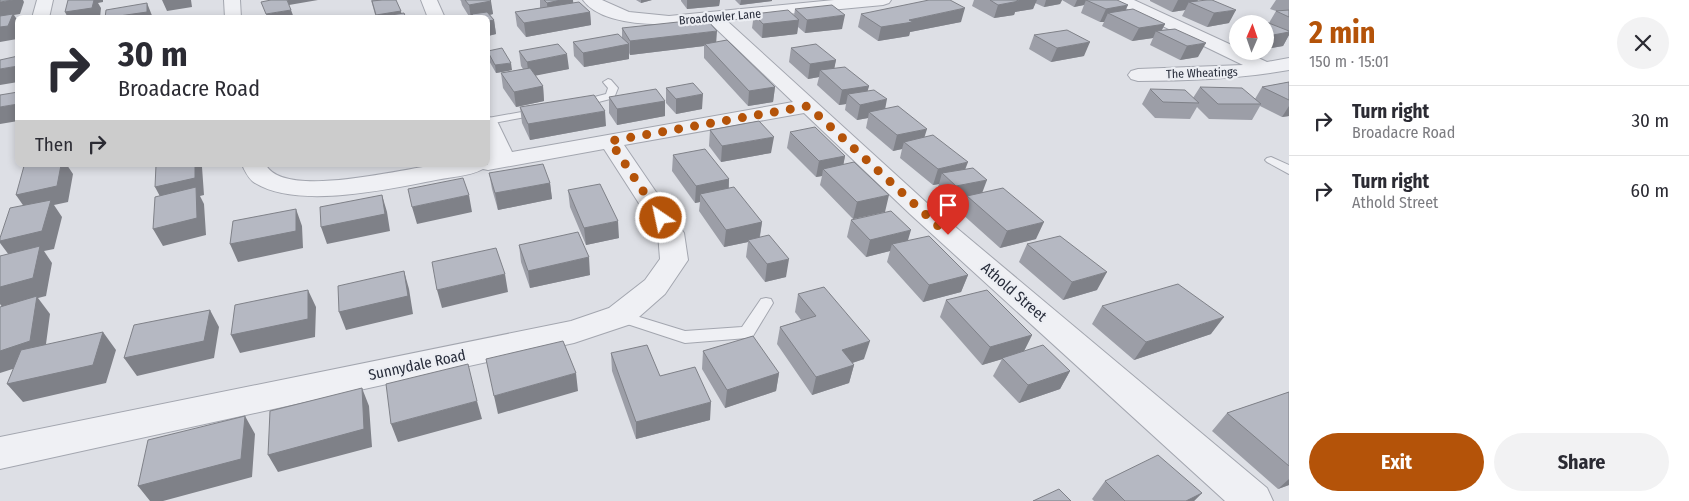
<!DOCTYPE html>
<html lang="en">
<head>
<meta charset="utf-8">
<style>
  body { margin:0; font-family:"Fira Sans Condensed",sans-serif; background:#f2f2f3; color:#2b2b33; height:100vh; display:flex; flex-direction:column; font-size:19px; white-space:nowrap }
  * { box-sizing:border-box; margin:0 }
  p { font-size:16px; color:#7c7c81 }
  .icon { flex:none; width:28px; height:28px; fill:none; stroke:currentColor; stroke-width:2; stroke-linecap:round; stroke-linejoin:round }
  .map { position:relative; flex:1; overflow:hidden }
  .drawer { display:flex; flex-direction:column; background:#fff; width:400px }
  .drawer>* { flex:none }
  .hud { position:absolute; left:15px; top:15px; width:475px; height:152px; border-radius:8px; box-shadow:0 2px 8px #0003; background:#fff; color:#2b2b33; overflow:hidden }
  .needle { width:32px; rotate:2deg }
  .tools { position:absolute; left:1229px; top:15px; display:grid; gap:10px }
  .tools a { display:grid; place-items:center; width:45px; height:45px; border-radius:50%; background:#fff; box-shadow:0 2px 8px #0003; font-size:25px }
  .pin { position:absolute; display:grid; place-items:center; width:42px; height:42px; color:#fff; margin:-51px -21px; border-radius:50% 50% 50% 0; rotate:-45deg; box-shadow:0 0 5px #0007 }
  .pin .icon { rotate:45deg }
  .me { position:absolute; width:55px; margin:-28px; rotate:326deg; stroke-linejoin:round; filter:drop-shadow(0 0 4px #0008) }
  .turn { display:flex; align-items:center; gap:18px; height:105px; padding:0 20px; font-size:22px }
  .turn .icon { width:65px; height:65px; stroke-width:2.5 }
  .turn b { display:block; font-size:35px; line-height:42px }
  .then { display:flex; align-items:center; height:48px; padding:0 20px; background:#0003; gap:10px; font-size:19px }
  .round { display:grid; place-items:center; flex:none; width:52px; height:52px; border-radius:26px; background:#f2f2f3 }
  .summary { display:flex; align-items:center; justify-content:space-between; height:85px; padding:0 20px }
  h1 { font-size:30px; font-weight:700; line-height:38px; color:#b45309 }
  .cta { display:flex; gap:10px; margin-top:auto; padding:10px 20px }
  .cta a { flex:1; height:58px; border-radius:30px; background:#b45309; color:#fff; font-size:20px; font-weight:700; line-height:58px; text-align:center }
  .cta a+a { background:#f2f2f3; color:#2b2b33 }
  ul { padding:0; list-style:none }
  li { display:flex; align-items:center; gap:15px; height:70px; padding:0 20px; border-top:1px solid #e1e1e2 }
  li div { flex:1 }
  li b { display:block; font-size:19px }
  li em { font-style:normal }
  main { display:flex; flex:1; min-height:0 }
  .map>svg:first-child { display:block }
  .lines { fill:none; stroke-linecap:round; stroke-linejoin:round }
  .lane-casing { stroke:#a3a6af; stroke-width:2 }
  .street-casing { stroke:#a3a6af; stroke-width:2 }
  .lane { fill:#eff0f4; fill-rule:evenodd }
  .street { fill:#eff0f4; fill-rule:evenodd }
  .wall { fill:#9c9ea7 }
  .shaded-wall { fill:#7f8188 }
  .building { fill:#b5b8c2; stroke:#7f8188 }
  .route { stroke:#b45309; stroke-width:9; stroke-dasharray:0 16.2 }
  .labels { text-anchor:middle; stroke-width:4.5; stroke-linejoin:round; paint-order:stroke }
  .far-street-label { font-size:12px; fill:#282d3b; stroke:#eceef3 }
  .street-label { font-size:15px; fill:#282d3b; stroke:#eceef3 }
</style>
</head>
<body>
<main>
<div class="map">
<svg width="1289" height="501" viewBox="0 0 1289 501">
  <rect width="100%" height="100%" fill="#dddfe5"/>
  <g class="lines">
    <defs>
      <path id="lane" d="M 608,79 L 611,80 L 618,88 L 614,98 L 579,107 L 575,106 L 574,104 L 575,102 L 606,94 L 608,88 L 603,82 Z
        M 538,109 L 542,110 L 543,112 L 542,114 L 488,124 L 488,118 Z
        M 1271,157 L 1289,165 L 1289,174 L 1267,162 L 1265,160 L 1267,158 Z
        M 766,298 L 771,299 L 773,303 L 753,336 L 747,338 L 685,343 L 615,320 L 612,316 L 615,312 L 620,311 L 685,331 L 742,327 L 761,299 Z"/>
      <path id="street" d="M 37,0 L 53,0 L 49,18 L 32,18 Z
        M 224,0 L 240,0 L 241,18 L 225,18 Z
        M 421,0 L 437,0 L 445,18 L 428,18 Z
        M 583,0 L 602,0 L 629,12 L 669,16 L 834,0 L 891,0 L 889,3 L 883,5 L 726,20 L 928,204 L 1267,488 L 1273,501 L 1225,501 L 910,214 L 804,113 L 624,145 L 684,233 L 688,260 L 665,294 L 631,324 L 574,343 L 0,469 L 0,437 L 571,321 L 609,308 L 645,280 L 660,259 L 658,233 L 604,149 L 488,170 L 483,169 C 469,177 447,177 431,181 C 385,190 297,209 255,183 C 249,180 245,171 242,165 L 266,165 C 285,200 404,168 437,165 C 454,163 471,165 488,165 L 488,156 L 490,156 L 488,149 L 488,117 L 496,119 L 512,152 L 793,102 L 709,22 C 677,25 604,30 583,0 Z
        M 1113,0 L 1134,0 L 1238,48 L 1238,51 L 1243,51 L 1267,62 L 1289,58 L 1289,70 C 1239,79 1189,81 1138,81 L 1131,79 L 1128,75 L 1131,71 L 1138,69 L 1243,65 L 1115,3 Z"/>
    </defs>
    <!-- lane casing -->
    <use href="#lane" class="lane-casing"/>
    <!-- street casing -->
    <use href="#street" class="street-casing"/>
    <!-- lane -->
    <use href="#lane" class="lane"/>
    <!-- street -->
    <use href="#street" class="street"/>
  </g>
  <!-- wall -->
  <path class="wall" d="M 371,0 L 396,0 L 401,13 L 406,18 L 376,18 Z
    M 460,0 L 490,0 L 493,14 L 490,15 L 494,20 L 496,34 L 488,36 L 488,18 L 470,18 L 462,5 L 461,1 Z
    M 540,0 L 573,0 L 573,3 L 590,12 L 591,25 L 526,37 L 517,26 L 515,12 L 540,8 Z
    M 636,0 L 652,0 L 641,3 Z
    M 681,0 L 720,0 L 719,6 L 687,9 L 681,1 Z
    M 735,0 L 772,0 L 772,1 L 740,5 Z
    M 974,0 L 1117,0 L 1126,10 L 1165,24 L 1162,30 L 1175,29 L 1198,57 L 1180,60 L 1150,45 L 1153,38 L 1132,41 L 1102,26 L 1104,22 L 1100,22 L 1081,13 L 1084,5 L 1074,7 L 1062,0 L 1060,4 L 1044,7 L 1035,3 L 1033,9 L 1015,12 L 1014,15 L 994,18 L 972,6 Z
    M 1150,0 L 1198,0 L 1197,1 L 1229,23 L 1207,27 L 1182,16 L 1185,10 L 1172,12 L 1150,1 Z
    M 1276,0 L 1289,0 L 1289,35 L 1283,46 L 1265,49 L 1265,24 L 1238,24 L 1238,40 L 1230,37 L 1238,23 L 1269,23 L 1276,11 L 1270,9 Z
    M 795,9 L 842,29 L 805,33 L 798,27 L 797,34 L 762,38 L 752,28 L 754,14 L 794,16 Z
    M 861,14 L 961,22 L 910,32 L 909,36 L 878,41 L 858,27 Z
    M 622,28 L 716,42 L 775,87 L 773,102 L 748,106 L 704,58 L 704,46 L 630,55 L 629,53 L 629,59 L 584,67 L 574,56 L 573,42 L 622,38 Z
    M 1034,35 L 1084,56 L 1051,62 L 1029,49 Z
    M 791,48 L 836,60 L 834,68 L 869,86 L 867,91 L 885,109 L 924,137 L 965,169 L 982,193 L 1036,239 L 1000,248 L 961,213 L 966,199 L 950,202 L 937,190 L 939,184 L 933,185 L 900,158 L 902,149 L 893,151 L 866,128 L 868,118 L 857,120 L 845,110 L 846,104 L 839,105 L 817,85 L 819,77 L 808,79 L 789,62 Z
    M 488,51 L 512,70 L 496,73 L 488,59 Z
    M 519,51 L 569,69 L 535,75 L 543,86 L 544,101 L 516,107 L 503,88 L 501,73 L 523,69 L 521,66 Z
    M 1289,82 L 1289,116 L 1282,117 L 1260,106 L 1252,120 L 1209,119 L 1197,107 L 1190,119 L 1155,118 L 1142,104 L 1150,89 L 1193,98 L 1200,87 L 1255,99 L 1262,87 Z
    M 666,88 L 702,109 L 676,114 L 666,103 Z
    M 609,97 L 665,101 L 665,116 L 617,125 L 609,113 Z
    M 520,107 L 606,126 L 530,140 L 522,123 Z
    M 710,130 L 771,153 L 721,162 L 709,146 Z
    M 790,132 L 845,156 L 843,165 L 885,212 L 853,219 L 820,185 L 822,176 L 816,177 L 787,148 Z
    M 673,155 L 729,179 L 729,188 L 762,222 L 760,237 L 786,277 L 765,282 L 746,257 L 748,242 L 724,247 L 699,211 L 700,202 L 695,203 L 672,171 Z
    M 489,173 L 550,183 L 552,199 L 498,210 L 492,189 Z
    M 568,190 L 619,238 L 586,245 L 570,207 Z
    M 851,220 L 908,241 L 968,275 L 961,292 L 923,302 L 887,262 L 890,251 L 866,257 L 847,237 Z
    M 1027,244 L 1097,290 L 1063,300 L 1019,262 Z
    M 519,245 L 590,275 L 530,288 L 521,262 Z
    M 798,294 L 864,359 L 852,363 L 854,365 L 849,383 L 812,395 L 777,344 L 780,327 L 801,320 L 795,312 Z
    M 946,300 L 1032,335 L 1024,351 L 1070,371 L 1060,389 L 1019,403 L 993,376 L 1002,359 L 982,365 L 940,317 Z
    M 1102,306 L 1211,334 L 1134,360 L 1092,324 Z
    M 703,351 L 779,373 L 776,391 L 725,408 L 702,369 Z
    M 611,353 L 660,376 L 710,420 L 636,439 L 612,371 Z
    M 1289,392 L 1289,485 L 1278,489 L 1212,431 L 1227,413 Z
    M 1105,481 L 1202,493 L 1194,501 L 1094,501 L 1092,499 Z"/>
  <!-- shaded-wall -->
  <path class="shaded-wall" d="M 13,0 L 23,0 L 24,2 L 20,14 L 14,15 L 18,21 L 18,37 L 17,39 L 0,42 L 0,2 Z
    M 75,0 L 103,0 L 103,2 L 98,3 L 101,8 L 100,18 L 68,18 L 65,12 Z
    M 162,0 L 191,0 L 192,7 L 167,11 Z
    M 287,0 L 318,0 L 289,5 Z
    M 561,0 L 573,0 L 574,11 L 548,16 L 547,3 Z
    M 641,0 L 652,0 L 641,3 Z
    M 687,0 L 720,0 L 719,6 L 687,9 Z
    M 741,0 L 772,0 L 772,1 L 740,5 Z
    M 1019,0 L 1037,0 L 1033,9 L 1015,12 L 1014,15 L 994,18 L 998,5 L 1019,1 Z
    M 1046,0 L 1062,0 L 1060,4 L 1044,7 Z
    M 1077,0 L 1094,0 L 1086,0 L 1084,5 L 1074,7 Z
    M 1178,0 L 1198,0 L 1195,5 L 1189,2 L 1185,10 L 1172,12 Z
    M 491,1 L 493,14 L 475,18 L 472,14 L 473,18 L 471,18 L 469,5 Z
    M 147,3 L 153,18 L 109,18 Z
    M 1128,5 L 1122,18 L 1108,13 L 1104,22 L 1100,22 L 1106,9 Z
    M 965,8 L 961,22 L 910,32 L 909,36 L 878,41 L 881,27 L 909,20 Z
    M 291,10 L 294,18 L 267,18 L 266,14 Z
    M 1236,10 L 1229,23 L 1207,27 L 1214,13 Z
    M 401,11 L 402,18 L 377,18 L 376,15 Z
    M 590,12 L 591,25 L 526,37 L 524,23 Z
    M 845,15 L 842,29 L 805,33 L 807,20 Z
    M 494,20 L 496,34 L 488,36 L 488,21 Z
    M 799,20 L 797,34 L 762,38 L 763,24 Z
    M 1165,24 L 1160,33 L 1156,31 L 1153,38 L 1132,41 L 1139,28 Z
    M 717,31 L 716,45 L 705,44 L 704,46 L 630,55 L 630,41 Z
    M 1289,32 L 1289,35 L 1283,46 L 1265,49 L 1265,40 L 1268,36 Z
    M 1090,42 L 1084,56 L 1051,62 L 1057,48 Z
    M 1206,43 L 1198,57 L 1180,60 L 1187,46 Z
    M 629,44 L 629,59 L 584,67 L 583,53 Z
    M 567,54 L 569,69 L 529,77 L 527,62 Z
    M 836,60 L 833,75 L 820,70 L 819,77 L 808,79 L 810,64 Z
    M 511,63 L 512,70 L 496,73 L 495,65 Z
    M 18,66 L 18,82 L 0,85 L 0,69 Z
    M 543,86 L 544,101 L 516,107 L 514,92 Z
    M 869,86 L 865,101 L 848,94 L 846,104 L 839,105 L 842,90 Z
    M 775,87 L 773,102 L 748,106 L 749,91 Z
    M 703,94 L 702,109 L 676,114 L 676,99 Z
    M 887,99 L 884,115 L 869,112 L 868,118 L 857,120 L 860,105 Z
    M 665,101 L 665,116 L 617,125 L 617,109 Z
    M 18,104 L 18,121 L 0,124 L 0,107 Z
    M 1289,106 L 1289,116 L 1282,117 Z
    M 605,111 L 606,126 L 530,140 L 528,124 Z
    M 927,129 L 922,145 L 904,142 L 902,149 L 893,151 L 897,135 Z
    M 774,137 L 771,153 L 721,162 L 722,146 Z
    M 845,156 L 842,172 L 823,169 L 822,176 L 816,177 L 819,161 Z
    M 968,162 L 962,178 L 942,173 L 939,184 L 933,185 L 938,169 Z
    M 32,165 L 67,165 L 73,174 L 68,202 L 54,205 L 62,217 L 54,249 L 44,251 L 52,263 L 46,296 L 38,298 L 50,314 L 44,359 L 0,373 L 0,351 L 3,308 L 0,304 L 0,287 L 12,259 L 0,243 L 0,241 L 27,211 L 16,195 Z
    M 195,165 L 201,165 L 202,167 L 204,195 L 200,196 L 204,204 L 206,235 L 163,246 L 153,229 L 164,204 L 155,187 Z
    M 729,179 L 728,195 L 700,194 L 700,202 L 695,203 L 696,186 Z
    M 987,180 L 981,196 L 967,196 L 966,199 L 950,202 L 956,186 Z
    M 550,183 L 552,199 L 498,210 L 495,193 Z
    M 382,195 L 387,212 L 390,231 L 327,244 L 321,227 Z
    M 469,195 L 472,212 L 417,224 L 412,207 Z
    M 889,195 L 885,212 L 853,219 L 857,202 Z
    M 296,209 L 302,226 L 303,248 L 238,262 L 230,244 Z
    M 618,221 L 619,238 L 586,245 L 584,228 Z
    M 762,222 L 759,240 L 748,240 L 748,242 L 724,247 L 726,230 Z
    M 1044,222 L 1036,239 L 1000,248 L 1007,231 Z
    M 911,230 L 906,247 L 892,244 L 890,251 L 866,257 L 870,240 Z
    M 589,257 L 590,275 L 530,288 L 528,271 Z
    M 789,259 L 786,277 L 765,282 L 767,264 Z
    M 404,271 L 409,289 L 413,314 L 346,330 L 339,312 Z
    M 1107,272 L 1097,290 L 1063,300 L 1072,282 Z
    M 505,274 L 508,292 L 442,308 L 437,290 Z
    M 968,275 L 961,292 L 923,302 L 929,285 Z
    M 308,290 L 316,307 L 315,337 L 240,353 L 231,335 Z
    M 210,310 L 219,327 L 214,358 L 137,376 L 124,358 Z
    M 1224,317 L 1211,334 L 1134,360 L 1146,342 Z
    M 103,332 L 116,350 L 106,383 L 23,402 L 7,384 Z
    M 1032,335 L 1023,353 L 982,365 L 990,347 Z
    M 870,341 L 864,359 L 837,368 L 842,350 Z
    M 854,365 L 849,383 L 812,395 L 816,377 Z
    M 1070,371 L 1060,389 L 1019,403 L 1028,385 Z
    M 576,373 L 578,391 L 498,414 L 494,396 Z
    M 779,373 L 776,391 L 725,408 L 727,390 Z
    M 362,388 L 369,406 L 372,447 L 278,472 L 268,455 Z
    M 477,401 L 482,419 L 398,442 L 391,424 Z
    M 711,402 L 710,420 L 636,439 L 636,422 Z
    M 245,416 L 255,434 L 252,477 L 163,501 L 150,501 L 138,486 Z
    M 1289,479 L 1289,485 L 1278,489 Z
    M 1202,493 L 1194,501 L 1186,501 Z"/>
  <!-- building -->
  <path class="building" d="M 0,0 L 13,0 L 0,2 Z
    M 68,0 L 94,0 L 92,8 L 65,12 Z
    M 271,0 L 287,0 L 291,10 L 266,14 L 261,2 Z
    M 382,0 L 396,0 L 401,11 L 376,15 L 372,1 Z
    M 465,0 L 490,0 L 491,1 L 469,5 Z
    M 544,0 L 561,0 L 547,3 Z
    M 929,0 L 950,0 L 965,8 L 909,20 L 913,22 L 881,27 L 861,14 Z
    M 990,0 L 1016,0 L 1019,1 L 998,5 Z
    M 1086,0 L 1117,0 L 1128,5 L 1106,9 Z
    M 1207,0 L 1212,0 L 1236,10 L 1214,13 L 1189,2 Z
    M 579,2 L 590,12 L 524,23 L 515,12 Z
    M 147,3 L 147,12 L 105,18 L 106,10 Z
    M 832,5 L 845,15 L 807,20 L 795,9 Z
    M 1133,9 L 1165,24 L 1139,28 L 1108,13 Z
    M 788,10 L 799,20 L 763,24 L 754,14 Z
    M 1289,10 L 1289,17 L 1276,11 Z
    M 487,12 L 494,20 L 488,21 L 488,18 L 475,18 L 472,14 Z
    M 404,13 L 406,18 L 378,17 Z
    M 13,14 L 8,26 L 0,27 L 0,16 Z
    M 290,16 L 291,18 L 281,18 Z
    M 706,19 L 717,31 L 630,41 L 622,28 Z
    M 1261,20 L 1289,31 L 1289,32 L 1268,36 L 1265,35 L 1265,24 L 1239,24 L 1238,23 Z
    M 1175,29 L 1206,43 L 1187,46 L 1156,31 Z
    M 1067,30 L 1090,42 L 1057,48 L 1034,35 Z
    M 618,34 L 629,44 L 583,53 L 573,42 Z
    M 727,40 L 775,87 L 749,91 L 705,44 Z
    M 558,44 L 567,54 L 527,62 L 519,51 Z
    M 816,44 L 836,60 L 810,64 L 791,48 Z
    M 502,48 L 511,63 L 495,65 L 488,52 L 488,51 Z
    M 18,56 L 18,66 L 0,69 L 0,60 Z
    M 845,67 L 869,86 L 842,90 L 820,70 Z
    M 530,68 L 543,86 L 514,92 L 501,73 Z
    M 1289,82 L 1289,100 L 1262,87 Z
    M 693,83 L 703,94 L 676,99 L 666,88 Z
    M 1200,87 L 1242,88 L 1261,104 L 1218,104 Z
    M 656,89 L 665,101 L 617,109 L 609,97 Z
    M 1150,89 L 1185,90 L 1199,103 L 1163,102 Z
    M 874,90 L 887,99 L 860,105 L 848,94 Z
    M 18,92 L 18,104 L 0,107 L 0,95 Z
    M 594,95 L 605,111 L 528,124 L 520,107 Z
    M 898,106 L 927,129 L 897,135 L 869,112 Z
    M 759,121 L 774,137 L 722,146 L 710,130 Z
    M 815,127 L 845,156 L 819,161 L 790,132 Z
    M 933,135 L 968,162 L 938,169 L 904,142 Z
    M 705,149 L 729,179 L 696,186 L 673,155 Z
    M 854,162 L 889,195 L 857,202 L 823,169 Z
    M 543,164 L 550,183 L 495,193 L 489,173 Z
    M 29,165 L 61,165 L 57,186 L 16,195 L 24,166 Z
    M 156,165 L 195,165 L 195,178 L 155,187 Z
    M 973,168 L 987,180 L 956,186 L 942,173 Z
    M 463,178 L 469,195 L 412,207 L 408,189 Z
    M 600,184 L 618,221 L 584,228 L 568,190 Z
    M 196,187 L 197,218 L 153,229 L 155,197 Z
    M 734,187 L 762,222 L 726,230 L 700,194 Z
    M 1003,188 L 1044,222 L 1007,231 L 967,196 Z
    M 382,195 L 385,214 L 321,227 L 320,207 Z
    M 51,200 L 42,231 L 0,241 L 0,238 L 10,208 Z
    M 296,209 L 296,231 L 230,244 L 233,221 Z
    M 891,211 L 911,230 L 870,240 L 851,220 Z
    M 578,232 L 589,257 L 528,271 L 519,245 Z
    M 769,235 L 789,259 L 767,264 L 748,240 Z
    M 929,236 L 968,275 L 929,285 L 892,244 Z
    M 1060,236 L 1107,272 L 1072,282 L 1027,244 Z
    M 40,246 L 33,278 L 0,287 L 0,256 Z
    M 496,248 L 505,274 L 437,290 L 432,262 Z
    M 404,271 L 408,296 L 339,312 L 338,286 Z
    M 1178,284 L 1224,317 L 1146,342 L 1102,306 Z
    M 824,287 L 870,341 L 842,350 L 854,365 L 816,377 L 780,327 L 816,316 L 798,294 Z
    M 308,290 L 308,319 L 231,335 L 235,305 Z
    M 987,290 L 1032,335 L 990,347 L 946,300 Z
    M 37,296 L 30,341 L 0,351 L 0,307 Z
    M 210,310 L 204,341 L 124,358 L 134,325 Z
    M 103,332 L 93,365 L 7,384 L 21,350 Z
    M 753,336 L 779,373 L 727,390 L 703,351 Z
    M 563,341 L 576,373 L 494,396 L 486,359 Z
    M 647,345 L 660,376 L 695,367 L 711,402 L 636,422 L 611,353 Z
    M 1043,345 L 1070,371 L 1028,385 L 1002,358 Z
    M 468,364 L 477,401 L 391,424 L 386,384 Z
    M 362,388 L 364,429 L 268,455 L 270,411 Z
    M 1289,392 L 1289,466 L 1227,413 Z
    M 245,416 L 241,459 L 138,486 L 148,440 Z
    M 1158,455 L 1202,493 L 1186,501 L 1125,501 L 1105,481 Z
    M 1059,489 L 1071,501 L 1033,501 Z"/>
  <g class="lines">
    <!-- route -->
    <path class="route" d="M 661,218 L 610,141 L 808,106 L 948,235"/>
  </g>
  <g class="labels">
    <!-- far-street labels -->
    <g class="far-street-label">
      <text transform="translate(720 17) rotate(-5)" y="4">Broadowler Lane</text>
      <text transform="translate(1202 73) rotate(-2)" y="4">The Wheatings</text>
    </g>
    <!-- street labels -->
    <g class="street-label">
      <text transform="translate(1014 292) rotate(41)" y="5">Athold Street</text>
      <text transform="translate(417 365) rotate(-12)" y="5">Sunnydale Road</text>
    </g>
  </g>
</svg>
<div class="tools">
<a><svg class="needle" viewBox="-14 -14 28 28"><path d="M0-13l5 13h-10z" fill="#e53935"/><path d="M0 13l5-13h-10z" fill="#7c7c81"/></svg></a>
</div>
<div class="pin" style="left:948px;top:235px;background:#d93025"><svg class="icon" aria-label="arrive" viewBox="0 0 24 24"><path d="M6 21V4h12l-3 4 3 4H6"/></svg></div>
<svg class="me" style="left:661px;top:218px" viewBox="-20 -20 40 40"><circle r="17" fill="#b45309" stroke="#fff" stroke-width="3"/><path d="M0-11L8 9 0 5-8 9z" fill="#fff"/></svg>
<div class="hud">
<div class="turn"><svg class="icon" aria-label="right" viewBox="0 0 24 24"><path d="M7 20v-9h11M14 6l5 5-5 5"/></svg><div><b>30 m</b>Broadacre Road</div></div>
<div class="then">Then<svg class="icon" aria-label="right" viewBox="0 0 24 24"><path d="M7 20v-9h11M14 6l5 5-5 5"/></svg></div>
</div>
</div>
<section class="drawer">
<div class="summary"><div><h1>2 min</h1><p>150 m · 15:01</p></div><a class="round"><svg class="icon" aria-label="close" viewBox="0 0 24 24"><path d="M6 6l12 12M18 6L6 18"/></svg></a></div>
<ul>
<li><svg class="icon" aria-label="right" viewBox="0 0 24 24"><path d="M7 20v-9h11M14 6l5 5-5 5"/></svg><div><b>Turn right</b><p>Broadacre Road</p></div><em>30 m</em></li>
<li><svg class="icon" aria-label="right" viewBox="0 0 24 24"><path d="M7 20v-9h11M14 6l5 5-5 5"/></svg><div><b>Turn right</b><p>Athold Street</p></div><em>60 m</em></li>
</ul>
<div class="cta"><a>Exit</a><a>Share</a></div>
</section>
</main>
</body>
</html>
